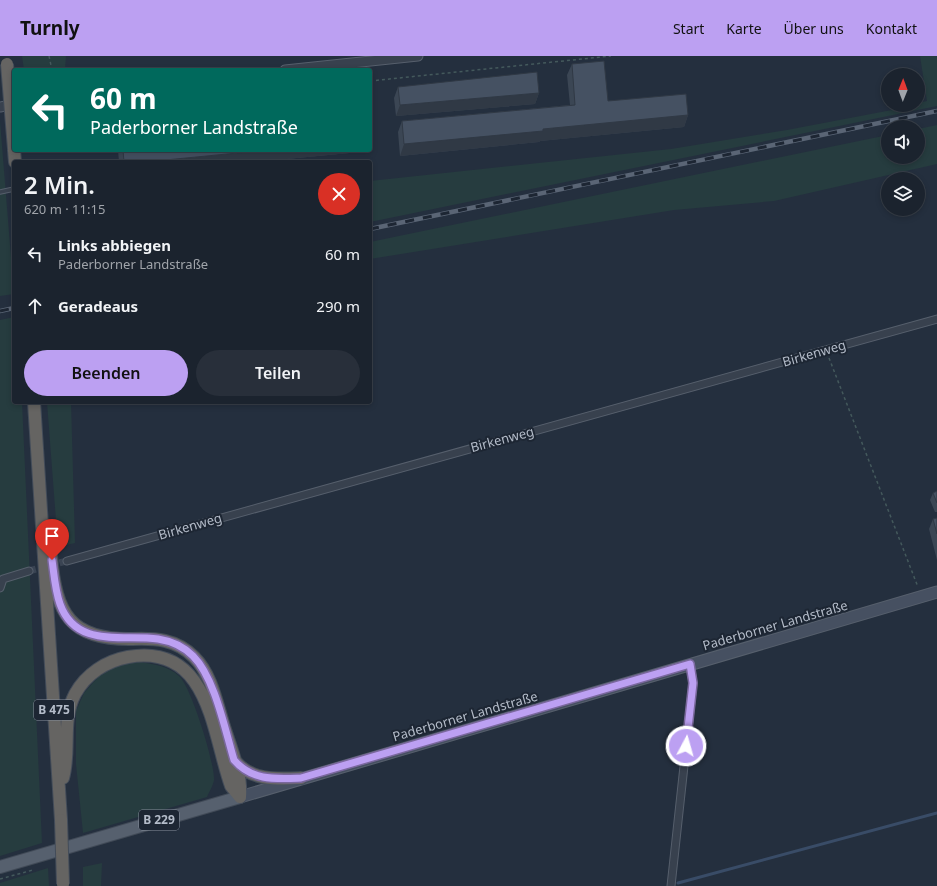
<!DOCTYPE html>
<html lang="de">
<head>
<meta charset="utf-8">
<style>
  body { margin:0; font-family:"Noto Sans",sans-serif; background:#282f3a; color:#f1f3f6; height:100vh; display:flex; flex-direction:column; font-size:15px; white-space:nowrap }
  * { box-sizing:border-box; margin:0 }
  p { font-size:13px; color:#a0a4aa }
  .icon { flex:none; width:22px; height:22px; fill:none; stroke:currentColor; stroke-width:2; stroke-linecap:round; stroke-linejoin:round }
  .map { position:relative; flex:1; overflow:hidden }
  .panel { position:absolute; left:12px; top:104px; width:360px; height:244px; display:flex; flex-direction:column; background:#1b232e; border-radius:4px; box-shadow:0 2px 6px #0003,0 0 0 1px #39404a }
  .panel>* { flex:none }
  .guide { position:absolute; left:12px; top:12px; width:360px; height:84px; border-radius:4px; box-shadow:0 2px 6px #0003,0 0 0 1px #39404a; background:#00695c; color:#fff; overflow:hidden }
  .needle { width:26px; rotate:1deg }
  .fabs { position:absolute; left:881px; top:12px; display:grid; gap:8px }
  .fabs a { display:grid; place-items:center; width:44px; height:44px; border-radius:50%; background:#1b232e; box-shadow:0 2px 6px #0003,0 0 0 1px #39404a; font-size:20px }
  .pin { position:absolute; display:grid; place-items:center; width:34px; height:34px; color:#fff; margin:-41px -17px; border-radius:50% 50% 50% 0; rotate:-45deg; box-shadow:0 0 4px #0007 }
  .pin .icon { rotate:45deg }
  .me { position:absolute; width:44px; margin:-22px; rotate:6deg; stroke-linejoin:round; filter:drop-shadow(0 0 3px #0008) }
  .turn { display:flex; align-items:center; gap:14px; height:84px; padding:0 12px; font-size:18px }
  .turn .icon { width:52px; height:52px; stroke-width:2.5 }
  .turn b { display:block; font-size:28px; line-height:34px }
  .round { display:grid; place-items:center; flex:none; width:42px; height:42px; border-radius:21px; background:#282f3a }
  .headline { display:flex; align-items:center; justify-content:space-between; height:68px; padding:0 12px }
  h1 { font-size:24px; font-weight:600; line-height:30px }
  .button { display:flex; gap:8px; margin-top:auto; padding:8px 12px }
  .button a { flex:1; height:46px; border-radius:24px; background:#bca0f2; color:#111; font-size:16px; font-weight:600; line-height:46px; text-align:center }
  .button a+a { background:#282f3a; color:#f1f3f6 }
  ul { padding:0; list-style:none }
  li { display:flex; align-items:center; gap:12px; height:52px; padding:0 12px }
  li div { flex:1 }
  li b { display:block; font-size:15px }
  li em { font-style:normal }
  header { display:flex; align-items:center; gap:24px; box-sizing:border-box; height:56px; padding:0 20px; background:#bca0f2; color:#111 }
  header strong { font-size:19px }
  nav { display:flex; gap:22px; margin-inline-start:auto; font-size:14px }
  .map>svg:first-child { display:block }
  .green { fill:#263c3f }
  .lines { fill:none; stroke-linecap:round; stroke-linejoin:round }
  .stream { stroke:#394c67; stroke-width:3 }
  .minor-tunnel { stroke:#3a4453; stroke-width:7; stroke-dasharray:7 3.5; stroke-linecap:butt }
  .service-casing { stroke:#565f6c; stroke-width:5.5 }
  .minor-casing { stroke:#565f6c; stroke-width:9 }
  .tertiary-casing { stroke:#565f6c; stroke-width:11 }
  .secondary-casing { stroke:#565f6c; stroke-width:13 }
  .primary-casing { stroke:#414a57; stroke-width:14 }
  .trunk-casing { stroke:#434c59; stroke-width:14 }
  .path { stroke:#44595c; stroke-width:1.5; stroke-dasharray:3 3; stroke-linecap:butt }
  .service { stroke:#38414e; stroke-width:3.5 }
  .minor { stroke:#38414e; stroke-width:7 }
  .tertiary { stroke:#38414e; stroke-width:9 }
  .secondary { stroke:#465061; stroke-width:11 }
  .primary { stroke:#56606e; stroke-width:12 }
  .trunk { stroke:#656462; stroke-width:12 }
  .rail-casing { stroke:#5a6575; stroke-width:4.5 }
  .rail { stroke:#1d2633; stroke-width:3; stroke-dasharray:9; stroke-linecap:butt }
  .trunk-bridge-casing { stroke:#434c59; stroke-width:14; stroke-linecap:butt }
  .trunk-bridge { stroke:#656462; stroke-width:12 }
  .wall { fill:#3b4654 }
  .shaded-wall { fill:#303945 }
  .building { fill:#455162; stroke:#303945 }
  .route-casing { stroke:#7a689d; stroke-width:10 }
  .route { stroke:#bca0f2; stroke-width:7 }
  .labels { text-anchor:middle; stroke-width:4; stroke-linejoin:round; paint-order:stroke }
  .shield { fill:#1d2633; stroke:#878f9c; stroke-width:1 }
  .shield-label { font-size:12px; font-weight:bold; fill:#b4bcc9 }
  .street-label { font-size:13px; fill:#b4bcc9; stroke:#1d2633 }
</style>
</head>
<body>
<header>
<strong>Turnly</strong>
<nav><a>Start</a><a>Karte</a><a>Über uns</a><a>Kontakt</a></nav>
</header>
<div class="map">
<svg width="937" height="830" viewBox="0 0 937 830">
  <rect width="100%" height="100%" fill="#242f3e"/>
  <!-- green -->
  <path class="green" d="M 22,0 L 66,0 L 65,14 L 24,14 Z
    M 920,0 L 937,0 L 937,50 L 370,166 L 370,125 L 671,93 L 787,74 L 918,49 L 918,47 L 927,45 Z
    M 0,65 L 14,238 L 0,240 Z
    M 937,69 L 937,108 L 774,145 L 674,154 L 370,203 L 370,186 L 888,79 L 888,101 L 918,101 L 918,73 Z
    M 14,261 L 14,346 L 22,346 L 42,787 L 0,800 L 0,264 Z
    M 47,346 L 71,346 L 75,487 L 58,491 Z
    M 139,606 C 154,608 168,610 179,620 C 191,630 215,708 214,724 C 213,730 209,736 207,741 L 83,777 L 76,708 L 76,655 L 84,637 L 98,621 L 119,609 Z
    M 102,807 L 101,830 L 83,830 L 83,811 Z
    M 48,812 L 49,830 L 0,830 L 0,827 Z"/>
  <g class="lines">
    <!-- stream -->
    <path class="stream" d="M 678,827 L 937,757"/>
    <!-- minor-tunnel -->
    <path class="minor-tunnel" d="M 29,515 L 67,505"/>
    <defs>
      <path id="service" d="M 0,136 L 14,133"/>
      <path id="minor" d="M 67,505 L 937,263
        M 0,532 L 3,523 L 29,515
        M 671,830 L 693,627 L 690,608"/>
      <path id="tertiary" d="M 285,14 L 418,0
        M 0,51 L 14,48"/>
      <path id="secondary" d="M 240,741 L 937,536"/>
      <path id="primary" d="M 0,811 L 240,741"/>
      <path id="trunk" d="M 14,94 L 15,106
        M 34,346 L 61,764
        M 51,500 C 56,558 70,584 132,583 C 155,582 176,583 194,601 C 211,618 216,644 223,667 C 230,691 242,716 240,741
        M 236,706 C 252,725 278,723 301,722
        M 63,722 C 71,694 61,665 75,638 C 86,618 106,605 128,601 C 210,587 212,677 231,730 L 240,741"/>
    </defs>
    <!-- service casing -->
    <use href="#service" class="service-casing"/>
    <!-- minor casing -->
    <use href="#minor" class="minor-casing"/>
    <!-- tertiary casing -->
    <use href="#tertiary" class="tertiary-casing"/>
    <!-- secondary casing -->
    <use href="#secondary" class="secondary-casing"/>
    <!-- primary casing -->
    <use href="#primary" class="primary-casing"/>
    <!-- trunk casing -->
    <use href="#trunk" class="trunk-casing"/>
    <!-- path -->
    <path class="path" d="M 49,0 L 52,14
      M 370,25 L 611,0
      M 829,302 L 918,531
      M 0,823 L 33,814"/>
    <!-- service -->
    <use href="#service" class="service"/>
    <!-- minor -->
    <use href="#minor" class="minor"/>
    <!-- tertiary -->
    <use href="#tertiary" class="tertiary"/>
    <!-- secondary -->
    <use href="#secondary" class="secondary"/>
    <!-- primary -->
    <use href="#primary" class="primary"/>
    <!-- trunk -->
    <use href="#trunk" class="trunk"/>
    <defs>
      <path id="rail" d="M 370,173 L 937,55
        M 0,255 L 14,252"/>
    </defs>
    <!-- rail casing -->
    <use href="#rail" class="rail-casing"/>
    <!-- rail -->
    <use href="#rail" class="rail"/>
    <defs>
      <path id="trunk-bridge" d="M 7,8 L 14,93
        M 61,764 L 63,828"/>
    </defs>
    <!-- trunk-bridge casing -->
    <use href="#trunk-bridge" class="trunk-bridge-casing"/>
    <!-- trunk-bridge -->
    <use href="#trunk-bridge" class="trunk-bridge"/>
  </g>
  <!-- wall -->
  <path class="wall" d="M 572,8 L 608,45 L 688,59 L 684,71 L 540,85 L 539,86 L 400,100 L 398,76 L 402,65 L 570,49 L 567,19 Z
    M 398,31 L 539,37 L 535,48 L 396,60 L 394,42 Z
    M 118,94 L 361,94 L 360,96 L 255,106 L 119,106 Z
    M 937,435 L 937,456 L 935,456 L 930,444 L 933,437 Z
    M 937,462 L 937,504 L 929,473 L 933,463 Z"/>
  <!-- shaded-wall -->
  <path class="shaded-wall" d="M 539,37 L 535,48 L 396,60 L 400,49 Z
    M 688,59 L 684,71 L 540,85 L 539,86 L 400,100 L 404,88 L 543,73 Z
    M 268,94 L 361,94 L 360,96 L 255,106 L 145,106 Z"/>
  <!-- building -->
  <path class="building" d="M 604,5 L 608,45 L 686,38 L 688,59 L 543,73 L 543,75 L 404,88 L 402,65 L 575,49 L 572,8 Z
    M 537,16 L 539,37 L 400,49 L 398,31 Z
    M 123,94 L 268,94 L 145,106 L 124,106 Z
    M 937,435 L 937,447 L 933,437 Z
    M 937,462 L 937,478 L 933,463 Z"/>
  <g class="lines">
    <defs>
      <path id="route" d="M 52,504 C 54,518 55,534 60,548 C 76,593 124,578 158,583 C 171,585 184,591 193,600 C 215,622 225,674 234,704 C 252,725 275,723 301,722 L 690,608 L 693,627 L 686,690"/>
    </defs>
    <!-- route casing -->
    <use href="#route" class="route-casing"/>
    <!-- route -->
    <use href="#route" class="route"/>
  </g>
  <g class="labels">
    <!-- shield labels -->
    <g class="shield">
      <rect x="34" y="644" width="40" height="20" rx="3"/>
      <rect x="139" y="754" width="40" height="20" rx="3"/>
    </g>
    <g class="shield-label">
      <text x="54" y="658">B 475</text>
      <text x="159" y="768">B 229</text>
    </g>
    <!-- street labels -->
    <g class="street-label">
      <text transform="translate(814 297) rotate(-16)" y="5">Birkenweg</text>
      <text transform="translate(502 383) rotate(-15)" y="5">Birkenweg</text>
      <text transform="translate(190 470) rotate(-16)" y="5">Birkenweg</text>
      <text transform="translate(775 569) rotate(-16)" y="5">Paderborner Landstraße</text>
      <text transform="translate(465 660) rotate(-16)" y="5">Paderborner Landstraße</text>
    </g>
  </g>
</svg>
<div class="fabs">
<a><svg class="needle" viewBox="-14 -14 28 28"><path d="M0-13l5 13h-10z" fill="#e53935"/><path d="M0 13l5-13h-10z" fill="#a0a4aa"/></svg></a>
<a><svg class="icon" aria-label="sound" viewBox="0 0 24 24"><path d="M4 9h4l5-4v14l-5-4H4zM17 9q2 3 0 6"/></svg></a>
<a><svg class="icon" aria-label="layers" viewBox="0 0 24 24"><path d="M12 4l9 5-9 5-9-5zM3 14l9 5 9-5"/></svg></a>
</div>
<div class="pin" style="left:52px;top:504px;background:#d93025"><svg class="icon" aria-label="arrive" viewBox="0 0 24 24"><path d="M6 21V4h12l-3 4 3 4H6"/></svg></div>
<svg class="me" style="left:686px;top:690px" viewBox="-20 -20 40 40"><circle r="17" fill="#bca0f2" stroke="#fff" stroke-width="3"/><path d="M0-11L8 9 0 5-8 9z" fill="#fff"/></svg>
<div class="guide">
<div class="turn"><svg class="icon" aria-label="left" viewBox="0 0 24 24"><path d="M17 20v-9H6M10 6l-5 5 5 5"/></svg><div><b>60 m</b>Paderborner Landstraße</div></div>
</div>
<section class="panel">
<div class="headline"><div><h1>2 Min.</h1><p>620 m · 11:15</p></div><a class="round" style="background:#d93025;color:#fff"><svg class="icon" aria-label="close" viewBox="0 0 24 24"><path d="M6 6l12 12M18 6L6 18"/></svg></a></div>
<ul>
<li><svg class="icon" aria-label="left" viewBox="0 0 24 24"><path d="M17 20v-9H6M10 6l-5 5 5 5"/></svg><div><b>Links abbiegen</b><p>Paderborner Landstraße</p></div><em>60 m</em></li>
<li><svg class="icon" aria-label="ahead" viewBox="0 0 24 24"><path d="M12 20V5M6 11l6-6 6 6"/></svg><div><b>Geradeaus</b></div><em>290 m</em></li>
</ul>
<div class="button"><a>Beenden</a><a>Teilen</a></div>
</section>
</div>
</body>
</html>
